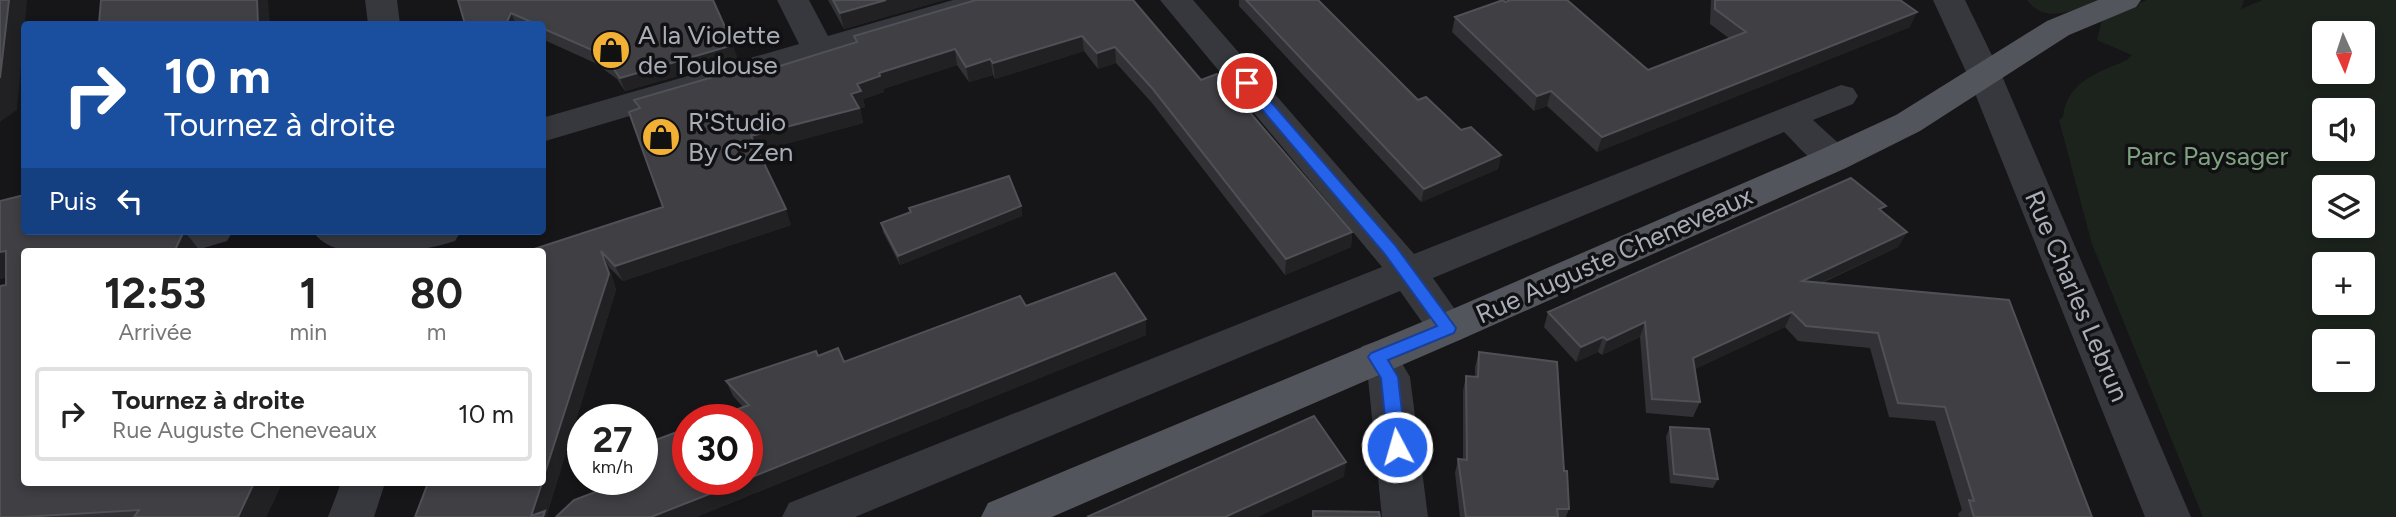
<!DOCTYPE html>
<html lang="fr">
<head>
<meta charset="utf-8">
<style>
  body { margin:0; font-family:Figtree,sans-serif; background:#f6f6f6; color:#222; height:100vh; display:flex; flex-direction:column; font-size:26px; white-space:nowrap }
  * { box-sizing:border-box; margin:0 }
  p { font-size:23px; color:#767676 }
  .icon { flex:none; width:38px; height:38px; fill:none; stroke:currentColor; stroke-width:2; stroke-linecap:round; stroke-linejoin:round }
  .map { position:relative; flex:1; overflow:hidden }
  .drawer { position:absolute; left:21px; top:248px; width:525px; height:238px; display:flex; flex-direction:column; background:#fff; border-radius:7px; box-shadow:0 4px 10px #0003 }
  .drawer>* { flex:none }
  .hud { position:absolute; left:21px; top:21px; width:525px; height:214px; border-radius:7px; box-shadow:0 4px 10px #0003; background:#1a4fa0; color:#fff; overflow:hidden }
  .needle { width:46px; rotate:177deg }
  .tools { position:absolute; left:2312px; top:21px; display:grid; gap:14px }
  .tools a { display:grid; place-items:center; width:63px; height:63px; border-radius:7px; background:#fff; box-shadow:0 4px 10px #0003; font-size:35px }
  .speed { position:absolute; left:567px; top:404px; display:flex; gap:14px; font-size:35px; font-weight:700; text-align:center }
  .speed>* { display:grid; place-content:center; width:91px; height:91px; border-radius:50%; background:#fff; box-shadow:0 4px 10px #0003; line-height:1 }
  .speed small { font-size:18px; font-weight:400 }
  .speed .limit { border:10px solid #d22; background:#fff; color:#111 }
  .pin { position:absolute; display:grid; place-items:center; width:60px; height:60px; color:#fff; margin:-30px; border:4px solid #fff; border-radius:50%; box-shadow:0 2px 7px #0007 }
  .me { position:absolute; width:77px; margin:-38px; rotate:354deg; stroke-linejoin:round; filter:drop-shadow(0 0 5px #0008) }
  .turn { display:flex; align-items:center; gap:24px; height:147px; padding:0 28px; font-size:32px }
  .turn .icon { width:91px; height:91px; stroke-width:2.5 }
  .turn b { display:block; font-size:49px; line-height:60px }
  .then { display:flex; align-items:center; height:66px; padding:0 28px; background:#0003; gap:14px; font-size:26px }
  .eta { display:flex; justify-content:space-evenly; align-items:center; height:119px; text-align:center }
  .eta b { font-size:42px; font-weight:700; line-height:49px }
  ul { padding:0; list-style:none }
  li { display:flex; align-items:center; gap:21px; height:94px; margin:0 14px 10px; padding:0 14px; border:4px solid #e0e0e0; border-radius:7px }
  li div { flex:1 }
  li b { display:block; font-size:26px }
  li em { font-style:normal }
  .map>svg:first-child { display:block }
  .green { fill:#1c231d; fill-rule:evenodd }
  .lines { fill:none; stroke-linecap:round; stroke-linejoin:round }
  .minor { fill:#37383d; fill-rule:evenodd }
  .major { fill:#53555c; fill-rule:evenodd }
  .wall { fill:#323236 }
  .shaded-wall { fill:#212124 }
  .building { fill:#3f3f44; stroke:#4f5156; stroke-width:2 }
  .route { fill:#2563eb; stroke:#184099; stroke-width:2 }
  .labels { text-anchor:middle; stroke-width:7; stroke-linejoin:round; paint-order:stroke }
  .poi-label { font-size:26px; fill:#a8adb8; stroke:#111113; text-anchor:start }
  .park-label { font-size:26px; fill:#7fa381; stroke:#111113 }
  .street-label { font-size:26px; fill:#a8adb8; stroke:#111113 }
</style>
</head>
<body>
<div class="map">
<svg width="2396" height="517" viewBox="0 0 2396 517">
  <rect width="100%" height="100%" fill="#161618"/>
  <!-- green -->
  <path class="green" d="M 2027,0 L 2098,0 C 2075,10 2045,25 2027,0 Z
    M 2147,0 L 2244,0 L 2241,9 L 2263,0 L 2396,0 L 2396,517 L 2203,517 L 2092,244 L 2059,120 L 2063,117 C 2067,81 2098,73 2127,60 L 2132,55 L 2097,40 L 2102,19 ZM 2324,33 L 2362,33 L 2362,72 L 2324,72 ZM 2324,110 L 2362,110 L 2362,149 L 2324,149 ZM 2324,187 L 2362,187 L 2362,226 L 2324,226 ZM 2324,264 L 2362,264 L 2362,303 L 2324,303 ZM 2324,341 L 2362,341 L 2362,380 L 2324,380 Z"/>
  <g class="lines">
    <!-- minor -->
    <path class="minor" d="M 365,0 L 397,0 L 400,24 L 368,24 Z
      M 777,0 L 809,0 L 828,36 L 953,0 L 1003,0 L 998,7 L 542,142 L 542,118 L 799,44 Z
      M 1160,0 L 1193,0 L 1414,254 L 1841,85 L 1853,88 L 1858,96 L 1853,104 L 1813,120 L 1846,150 L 1851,159 L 1846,168 C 1818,175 1803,150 1784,132 L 1433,278 L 1468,328 L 1462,339 L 1448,343 L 1434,339 L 1400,291 L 855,517 L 782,517 L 789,503 L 1382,267 Z
      M 1933,0 L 1965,0 L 2002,76 L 2191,517 L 2145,517 L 1968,76 Z
      M 169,231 L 233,231 L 227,241 L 190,252 L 126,252 L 131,242 Z
      M 313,231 L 461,231 L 455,241 C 422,252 334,267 313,231 Z
      M 1377,341 L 1392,346 L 1410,377 L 1428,517 L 1382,517 L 1368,378 L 1356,357 L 1362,346 Z
      M 341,483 L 385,483 L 374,517 L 328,517 Z"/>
    <!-- major -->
    <path class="major" d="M 2098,0 L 2141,0 L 2136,7 L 2069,35 L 1920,131 L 1846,168 L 1462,339 L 1052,517 L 981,517 L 988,503 L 1434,317 L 1820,150 L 1896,115 L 2047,21 Z"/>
  </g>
  <!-- wall -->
  <path class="wall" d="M 458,0 L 738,59 L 625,91 L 617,79 L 595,63 L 542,39 L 542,24 L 465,24 Z
    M 828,0 L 944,0 L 844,29 Z
    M 1133,0 L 1201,80 L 1352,232 L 1351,247 L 1285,275 L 1152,103 L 1116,63 L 1098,69 L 1084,51 L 995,79 L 993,75 L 969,82 L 957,65 L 883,89 L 884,92 L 863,99 L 865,107 L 860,108 L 863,123 L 759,151 L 791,225 L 623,281 L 609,267 L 616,290 L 547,514 L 415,517 L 542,252 L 663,207 L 638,109 L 634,100 L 748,76 L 855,42 L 854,36 Z
    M 1239,0 L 1318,0 L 1418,100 L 1461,130 L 1501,155 L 1498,169 L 1421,202 L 1239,6 Z
    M 1711,0 L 1900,0 L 1910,27 L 1597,152 L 1547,106 L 1534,111 L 1452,32 L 1455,17 L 1505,2 L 1648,70 L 1730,39 L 1710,24 Z
    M 24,195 L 24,231 L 160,231 L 153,233 L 173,234 L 184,231 L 201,252 L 24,252 L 24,483 L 282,483 L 266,517 L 0,517 L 0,286 L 6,285 L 6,277 L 0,279 L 0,201 Z
    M 1021,206 L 1022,216 L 900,265 L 883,232 L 881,223 L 910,212 L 909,208 Z
    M 1882,212 L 1907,232 L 1898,247 L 1822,283 L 2092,517 L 1959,517 L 1958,514 L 1962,510 L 1935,421 L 1889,417 L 1870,348 L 1798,341 L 1785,327 L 1695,369 L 1700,402 L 1693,417 L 1646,413 L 1640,337 L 1602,355 L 1598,352 L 1576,362 L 1544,327 L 1548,312 Z
    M 1026,306 L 1146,335 L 696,517 L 556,517 L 642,480 L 743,407 L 733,396 L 726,381 L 818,356 L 844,362 Z
    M 1479,352 L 1564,471 L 1569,509 L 1566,517 L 1460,517 L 1455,473 L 1458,459 L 1463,459 L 1463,391 L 1466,376 L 1475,377 L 1475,367 Z
    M 1670,427 L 1718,479 L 1713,488 L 1670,483 L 1666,437 Z"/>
  <!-- shaded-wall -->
  <path class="shaded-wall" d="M 9,0 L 27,0 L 17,110 L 1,121 L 0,123 L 0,78 Z
    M 257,0 L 268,0 L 270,24 L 258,24 Z
    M 886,0 L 944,0 L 844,29 L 840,13 Z
    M 1917,12 L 1910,27 L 1597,152 L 1602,137 Z
    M 511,13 L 516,24 L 506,24 Z
    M 1082,36 L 1084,51 L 995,79 L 993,63 Z
    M 733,45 L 738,59 L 625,91 L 620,78 Z
    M 1115,47 L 1116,63 L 1098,69 L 1097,53 Z
    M 955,49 L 957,65 L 883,89 L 884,92 L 863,99 L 865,107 L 860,108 L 863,123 L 757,152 L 751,136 L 851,94 L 857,84 L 879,73 Z
    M 990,59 L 993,75 L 969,82 L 966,67 Z
    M 1551,91 L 1547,106 L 1534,111 L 1537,96 Z
    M 1501,155 L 1498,169 L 1421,202 L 1424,189 Z
    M 1021,206 L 1022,216 L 900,265 L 898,256 Z
    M 786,209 L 791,225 L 623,281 L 615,266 Z
    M 106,231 L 160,231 L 130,239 Z
    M 184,231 L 201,252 L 174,252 Z
    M 1352,232 L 1351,247 L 1285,275 L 1286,259 Z
    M 1907,232 L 1898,247 L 1794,295 L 1802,281 Z
    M 6,251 L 24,272 L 0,279 L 0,252 Z
    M 601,251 L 609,267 L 616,290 L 547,514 L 549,517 L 532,517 Z
    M 1792,312 L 1785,327 L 1687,373 L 1693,358 Z
    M 1146,319 L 1146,335 L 696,517 L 651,517 Z
    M 1645,322 L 1640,337 L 1602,355 L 1607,340 Z
    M 1603,337 L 1598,352 L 1576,362 L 1581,347 Z
    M 1346,462 L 1344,477 L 1258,517 L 1225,517 Z
    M 254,483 L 282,483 L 266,517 L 238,517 Z"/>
  <!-- building -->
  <path class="building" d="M 0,0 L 9,0 L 0,78 Z
    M 101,0 L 257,0 L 258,24 L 99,24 Z
    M 458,0 L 713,0 L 733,45 L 620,78 L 611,65 L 590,49 L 542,28 L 542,24 L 536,24 L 511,13 L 506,24 L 465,24 Z
    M 833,0 L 886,0 L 840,13 Z
    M 976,0 L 1133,0 L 1201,80 L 1217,74 L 1352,232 L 1286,259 L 1152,88 L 1115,47 L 1097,53 L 1082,36 L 993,63 L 990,59 L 966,67 L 955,49 L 879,73 L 880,76 L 857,84 L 861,91 L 851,94 L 859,108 L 751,136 L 786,209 L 615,266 L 601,251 L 609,274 L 542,482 L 542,252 L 525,252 L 663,207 L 629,112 L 640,108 L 634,100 L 744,68 L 748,76 L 857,42 L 854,36 Z
    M 1246,0 L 1318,0 L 1418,100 L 1426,97 L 1461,130 L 1471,127 L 1501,155 L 1424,189 Z
    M 1503,0 L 1505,2 L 1511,0 L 1567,0 L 1648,70 L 1746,32 L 1715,9 L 1715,0 L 1900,0 L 1917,12 L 1602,137 L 1551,91 L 1537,96 L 1455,17 Z
    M 1009,176 L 1021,206 L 898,256 L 881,223 L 911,212 L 909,208 Z
    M 1851,178 L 1886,206 L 1879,209 L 1907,232 L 1802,281 L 2009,300 L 2092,517 L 1974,517 L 1969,500 L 1974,501 L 1945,407 L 1898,403 L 1878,333 L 1806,326 L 1792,312 L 1693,358 L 1700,402 L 1652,399 L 1645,322 L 1607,340 L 1603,337 L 1581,347 L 1548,312 Z
    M 24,195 L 24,231 L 106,231 L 173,234 L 184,231 L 174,252 L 24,252 L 24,483 L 254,483 L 238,517 L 134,517 L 139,510 L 22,517 L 0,517 L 0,286 L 6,285 L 6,251 L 0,252 L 0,201 Z
    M 1115,273 L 1146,319 L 747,479 L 747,420 L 708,420 L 749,405 L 726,381 L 816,351 L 818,356 L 838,348 L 844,362 L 1020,296 L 1026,306 Z
    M 1479,352 L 1557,362 L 1564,471 L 1567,471 L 1569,509 L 1557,509 L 1558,517 L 1466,517 L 1458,459 L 1467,460 L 1466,376 L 1478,377 Z
    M 1314,416 L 1346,462 L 1225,517 L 1087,517 Z
    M 1670,427 L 1709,429 L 1718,479 L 1674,474 Z
    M 688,428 L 688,480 L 745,480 L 651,517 L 556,517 L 574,500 L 627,480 L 642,480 L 642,445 Z
    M 428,483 L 542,483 L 531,516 L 545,511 L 543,517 L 415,517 Z
    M 1313,511 L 1379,512 L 1380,517 L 1313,517 Z"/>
  <!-- route -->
  <path class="route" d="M 1247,78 L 1252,80 L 1395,245 L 1456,328 L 1454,333 L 1388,360 L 1398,377 L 1406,447 L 1404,452 L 1397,454 L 1391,452 L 1388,447 L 1381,378 L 1368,357 L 1371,353 L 1437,326 L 1384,253 L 1242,86 L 1242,80 Z"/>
  <!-- icons -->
  <defs>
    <symbol id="shop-disc" viewBox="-11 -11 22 22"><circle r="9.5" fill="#f2b134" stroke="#111113"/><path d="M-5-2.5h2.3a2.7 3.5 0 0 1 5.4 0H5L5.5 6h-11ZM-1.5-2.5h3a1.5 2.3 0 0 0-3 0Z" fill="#111"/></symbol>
  </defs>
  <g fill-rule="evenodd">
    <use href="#shop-disc" x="589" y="28" width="44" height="44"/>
    <use href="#shop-disc" x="639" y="115" width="44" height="44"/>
  </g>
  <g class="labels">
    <!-- poi labels -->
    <g class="poi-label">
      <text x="638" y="44">A la Violette<tspan x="638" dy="30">de Toulouse</tspan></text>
      <text x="688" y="131">R'Studio<tspan x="688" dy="30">By C'Zen</tspan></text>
    </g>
    <!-- park labels -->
    <g class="park-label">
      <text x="2207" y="165">Parc Paysager</text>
    </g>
    <!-- street labels -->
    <g class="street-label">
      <text transform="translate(1614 255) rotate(-24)" y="9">Rue Auguste Cheneveaux</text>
      <text transform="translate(2077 296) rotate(67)" y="9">Rue Charles Lebrun</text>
    </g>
  </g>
</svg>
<div class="tools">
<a><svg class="needle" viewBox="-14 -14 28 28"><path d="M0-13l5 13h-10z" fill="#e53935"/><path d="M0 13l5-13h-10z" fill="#767676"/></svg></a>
<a><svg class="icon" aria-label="sound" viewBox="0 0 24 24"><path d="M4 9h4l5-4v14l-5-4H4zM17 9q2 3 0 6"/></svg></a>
<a><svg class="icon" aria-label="layers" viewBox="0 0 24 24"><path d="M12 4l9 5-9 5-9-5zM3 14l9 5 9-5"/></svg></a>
<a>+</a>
<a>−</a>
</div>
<div class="speed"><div>27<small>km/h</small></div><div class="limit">30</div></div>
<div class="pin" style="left:1247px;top:83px;background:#d93025"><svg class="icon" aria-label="arrive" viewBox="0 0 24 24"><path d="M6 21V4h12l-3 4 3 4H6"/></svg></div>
<svg class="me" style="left:1397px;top:447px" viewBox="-20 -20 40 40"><circle r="17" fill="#2563eb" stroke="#fff" stroke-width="3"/><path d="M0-11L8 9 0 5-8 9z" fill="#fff"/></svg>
<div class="hud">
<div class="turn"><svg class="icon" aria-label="right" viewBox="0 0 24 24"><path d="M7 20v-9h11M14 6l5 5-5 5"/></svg><div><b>10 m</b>Tournez à droite</div></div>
<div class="then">Puis<svg class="icon" aria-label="left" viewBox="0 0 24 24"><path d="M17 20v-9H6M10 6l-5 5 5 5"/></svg></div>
</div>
<section class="drawer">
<div class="eta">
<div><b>12:53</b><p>Arrivée</p></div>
<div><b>1</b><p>min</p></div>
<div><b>80</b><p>m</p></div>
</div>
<ul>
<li><svg class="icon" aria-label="right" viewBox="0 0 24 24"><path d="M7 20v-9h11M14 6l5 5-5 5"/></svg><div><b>Tournez à droite</b><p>Rue Auguste Cheneveaux</p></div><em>10 m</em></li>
</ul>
</section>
</div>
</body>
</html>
